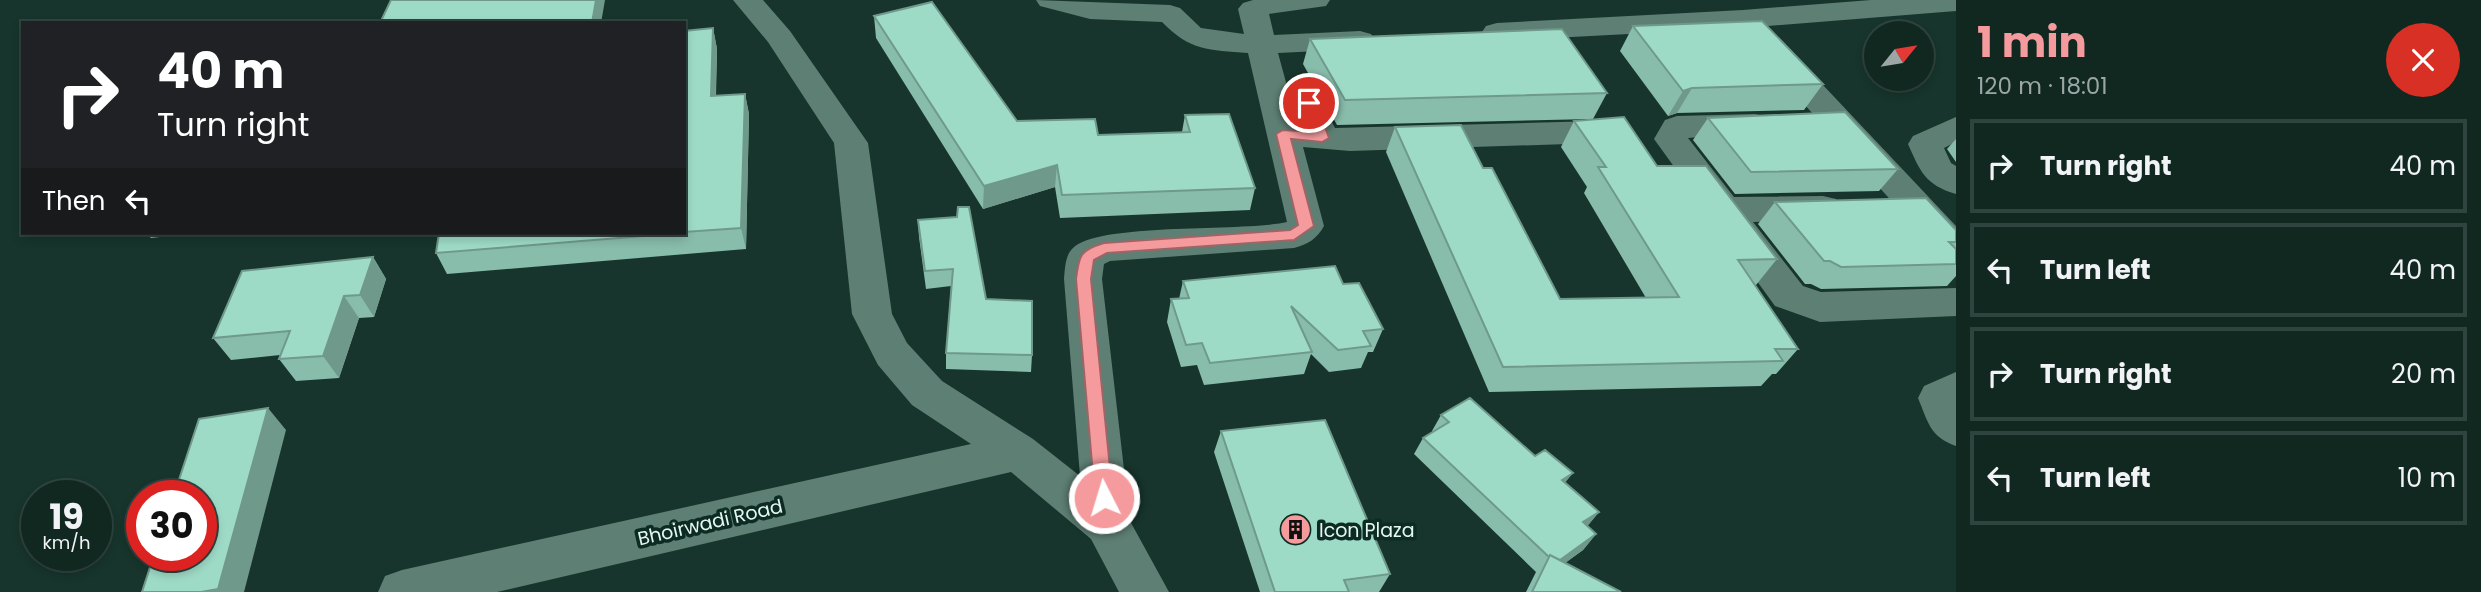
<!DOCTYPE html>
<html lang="en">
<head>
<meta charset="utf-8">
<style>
  body { margin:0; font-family:Poppins,sans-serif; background:#1a302a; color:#f1f3f6; height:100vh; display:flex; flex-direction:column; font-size:26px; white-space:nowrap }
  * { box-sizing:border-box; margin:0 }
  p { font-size:23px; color:#9ca6a5 }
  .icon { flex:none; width:38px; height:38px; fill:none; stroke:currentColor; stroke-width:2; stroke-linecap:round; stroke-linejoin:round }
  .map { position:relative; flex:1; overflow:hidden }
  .details { display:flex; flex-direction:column; background:#112821; width:525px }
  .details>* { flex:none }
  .top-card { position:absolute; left:21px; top:21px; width:665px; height:214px; border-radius:0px; box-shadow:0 4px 10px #0003,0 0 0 2px #30443f; background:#202124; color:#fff; overflow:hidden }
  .needle { width:46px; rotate:60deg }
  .fabs { position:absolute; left:1864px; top:21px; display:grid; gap:14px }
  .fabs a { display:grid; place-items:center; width:70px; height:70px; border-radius:50%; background:#112821; box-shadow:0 4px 10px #0003,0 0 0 2px #30443f; font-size:35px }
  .speed { position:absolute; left:21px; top:480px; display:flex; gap:14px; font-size:35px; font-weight:700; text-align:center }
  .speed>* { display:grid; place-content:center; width:91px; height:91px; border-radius:50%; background:#112821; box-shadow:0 4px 10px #0003,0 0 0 2px #30443f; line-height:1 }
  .speed small { font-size:18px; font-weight:400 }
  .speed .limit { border:10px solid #d22; background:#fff; color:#111 }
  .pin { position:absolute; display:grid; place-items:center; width:60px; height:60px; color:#fff; margin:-30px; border:4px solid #fff; border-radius:50%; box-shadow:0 2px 7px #0007 }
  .me { position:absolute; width:77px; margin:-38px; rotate:355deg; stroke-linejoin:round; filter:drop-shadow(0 0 5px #0008) }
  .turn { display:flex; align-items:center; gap:24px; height:147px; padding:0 21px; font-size:32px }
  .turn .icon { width:91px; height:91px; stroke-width:2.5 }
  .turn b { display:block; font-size:49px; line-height:60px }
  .then { display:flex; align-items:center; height:66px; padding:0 21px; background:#0003; gap:14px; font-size:26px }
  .round { display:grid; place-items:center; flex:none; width:74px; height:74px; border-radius:37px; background:#1a302a }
  .overview { display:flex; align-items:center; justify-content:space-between; height:119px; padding:0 21px }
  h1 { font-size:42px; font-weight:700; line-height:52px; color:#f59b9d }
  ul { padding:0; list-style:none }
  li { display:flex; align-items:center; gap:21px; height:94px; margin:0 14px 10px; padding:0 7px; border:4px solid #30443f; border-radius:0px }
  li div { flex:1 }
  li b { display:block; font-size:26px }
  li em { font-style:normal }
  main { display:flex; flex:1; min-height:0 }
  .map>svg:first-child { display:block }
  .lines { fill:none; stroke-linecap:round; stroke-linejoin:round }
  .minor { fill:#5e7f74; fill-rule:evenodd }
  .wall { fill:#88bcab }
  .shaded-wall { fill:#6f998b }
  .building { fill:#9edbc7; stroke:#6f998b; stroke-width:2 }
  .route { fill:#f59b9d; stroke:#9f6566; stroke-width:2 }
  .labels { text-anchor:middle; stroke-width:7; stroke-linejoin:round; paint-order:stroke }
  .street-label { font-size:19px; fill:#e5f7f0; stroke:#0c2b22 }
  .poi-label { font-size:19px; fill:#e5f7f0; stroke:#0c2b22; text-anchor:start }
</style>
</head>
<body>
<main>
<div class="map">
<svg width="1956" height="592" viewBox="0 0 1956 592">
  <rect width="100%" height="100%" fill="#17352c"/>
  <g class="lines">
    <!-- minor -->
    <path class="minor" d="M 733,0 L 763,0 L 790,31 L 868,143 L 892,314 L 907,343 L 942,381 L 1033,439 L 1080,476 L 1064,279 C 1065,269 1065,255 1073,248 C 1099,222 1244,232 1287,222 L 1248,53 C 1209,50 1190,51 1162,22 L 1090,19 L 1040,6 L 1036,0 L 1170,5 L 1180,8 L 1201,28 L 1244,34 L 1238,9 L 1243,3 L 1253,0 L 1330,0 L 1326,6 L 1269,14 L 1274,35 L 1360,31 L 1371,34 L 1375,40 L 1371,46 L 1360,49 L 1278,53 L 1287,86 L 1319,96 L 1335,128 L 1598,121 L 1610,124 L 1615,132 L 1610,140 L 1598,143 L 1350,151 L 1303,147 L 1324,226 C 1317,239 1308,244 1294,248 L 1110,261 L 1104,264 L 1102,279 L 1130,521 L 1169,592 L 1119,592 L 1091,539 L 1011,472 L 497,592 L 378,592 L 385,576 L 402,570 L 971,444 L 912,405 L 878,365 L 852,314 L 834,143 L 768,42 ZM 1293,108 L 1301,125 L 1297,125 Z
      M 1871,0 L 1956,0 L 1956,11 L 1743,28 L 1497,41 L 1486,38 L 1482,32 L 1486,26 L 1497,23 L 1743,10 Z
      M 1778,47 L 1789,49 L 1956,226 L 1956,262 L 1943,258 L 1767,63 L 1763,56 L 1767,49 Z
      M 1755,114 L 1767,117 L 1771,124 L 1767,131 L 1688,138 L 1734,197 L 1823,196 L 1836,199 L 1841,208 L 1836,217 L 1823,220 L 1753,222 L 1803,286 L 1821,292 L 1956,288 L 1956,316 L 1820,322 L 1775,306 L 1654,139 L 1665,120 L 1677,116 Z
      M 1956,117 L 1956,142 L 1944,148 L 1951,163 L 1956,166 L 1956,194 C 1925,185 1920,171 1908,144 L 1913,136 Z
      M 1956,372 L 1956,446 C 1930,437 1928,422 1918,398 L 1924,386 Z"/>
  </g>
  <!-- wall -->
  <path class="wall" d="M 874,16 L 1017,121 L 1098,135 L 1182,132 L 1185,115 L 1255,188 L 1250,210 L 1060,218 L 1055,187 L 983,209 L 876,38 Z
    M 1633,26 L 1823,84 L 1804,110 L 1677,113 L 1668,116 L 1620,51 Z
    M 713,28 L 717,49 L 716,96 L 745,94 L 749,114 L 746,249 L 447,274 L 436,253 L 684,233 Z
    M 1310,39 L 1607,93 L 1593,119 L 1337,125 L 1303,64 Z
    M 1708,118 L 1898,169 L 1879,191 L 1735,194 L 1693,140 Z
    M 1574,121 L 1657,166 L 1777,259 L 1756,285 L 1755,285 L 1798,349 L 1776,374 L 1772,374 L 1761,386 L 1489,392 L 1386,152 L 1395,127 L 1483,168 L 1560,299 L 1646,298 L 1584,193 L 1587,187 L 1561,147 Z
    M 1956,139 L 1956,162 L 1947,149 Z
    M 1775,202 L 1956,230 L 1956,276 L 1947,286 L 1821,289 L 1811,284 L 1805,284 L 1758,224 Z
    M 918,220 L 986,299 L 1032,355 L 1031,372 L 946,369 L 946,353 L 951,286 L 926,289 L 919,237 Z
    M 146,233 L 194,233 L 151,238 Z
    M 373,257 L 386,279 L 374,317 L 359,318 L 339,378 L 296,381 L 279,359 L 280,355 L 231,360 L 213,338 Z
    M 1183,281 L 1343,284 L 1383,329 L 1373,352 L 1368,352 L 1361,368 L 1329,372 L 1311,354 L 1304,374 L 1204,385 L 1197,365 L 1181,367 L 1167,322 L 1171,299 L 1179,299 Z
    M 1441,415 L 1565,483 L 1599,512 L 1587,526 L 1596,534 L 1583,550 L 1565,563 L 1621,592 L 1526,592 L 1536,572 L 1414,454 L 1423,438 L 1433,432 L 1432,431 Z
    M 1221,431 L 1390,574 L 1379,592 L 1260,592 L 1214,452 Z"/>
  <!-- shaded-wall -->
  <path class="shaded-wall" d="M 596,0 L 605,0 L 601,23 L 592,23 Z
    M 713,28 L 717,49 L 715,117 L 711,96 Z
    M 1692,88 L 1677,113 L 1668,116 L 1683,91 Z
    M 745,94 L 749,114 L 746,249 L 741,228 Z
    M 1057,165 L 1055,187 L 983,209 L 984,186 Z
    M 373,257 L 386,279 L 374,317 L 360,295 Z
    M 344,296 L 359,318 L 339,378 L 323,356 Z
    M 268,408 L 286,430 L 244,592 L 201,592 Z
    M 1573,473 L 1560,489 L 1562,480 Z
    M 1599,512 L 1586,528 L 1583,522 Z
    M 1596,534 L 1583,550 L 1543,579 L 1556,564 Z"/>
  <!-- building -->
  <path class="building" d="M 391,0 L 596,0 L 592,23 L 380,23 Z
    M 932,2 L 1017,121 L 1095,119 L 1098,135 L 1190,132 L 1185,115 L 1229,114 L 1255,188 L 1062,195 L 1057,165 L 984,186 L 874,16 Z
    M 1762,21 L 1823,84 L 1692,88 L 1683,91 L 1633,26 Z
    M 713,28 L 711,96 L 745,94 L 741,228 L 684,232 L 684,31 Z
    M 1562,29 L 1607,93 L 1345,100 L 1310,39 Z
    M 1845,112 L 1898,169 L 1751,172 L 1708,118 Z
    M 1624,117 L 1657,166 L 1706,166 L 1777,259 L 1738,260 L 1798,349 L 1775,349 L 1783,361 L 1503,367 L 1395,127 L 1461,125 L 1483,168 L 1492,168 L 1560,299 L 1679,297 L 1598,167 L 1606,167 L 1574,121 Z
    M 1926,198 L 1956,230 L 1956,242 L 1949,242 L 1956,249 L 1956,264 L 1841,267 L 1830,261 L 1824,261 L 1775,202 Z
    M 958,207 L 969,207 L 986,299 L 1032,301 L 1032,355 L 946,353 L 953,269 L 925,271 L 918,220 L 957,217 Z
    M 439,233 L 680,233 L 436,253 Z
    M 373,257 L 360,295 L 344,296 L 323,356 L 279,359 L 290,331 L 213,338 L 242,271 Z
    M 1335,266 L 1343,284 L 1359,283 L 1383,329 L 1363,331 L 1371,346 L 1338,350 L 1291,306 L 1312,352 L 1210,363 L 1202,343 L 1186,345 L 1171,299 L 1189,298 L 1183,281 Z
    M 1470,398 L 1535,456 L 1545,450 L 1573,473 L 1562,480 L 1599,512 L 1583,522 L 1596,534 L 1560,560 L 1550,555 L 1549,557 L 1423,438 L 1449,422 L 1441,415 Z
    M 268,408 L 218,589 L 201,592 L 142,592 L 154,555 L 201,555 L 201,495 L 174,495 L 199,419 Z
    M 1325,420 L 1390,574 L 1344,580 L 1349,592 L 1275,592 L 1221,431 Z
    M 1550,555 L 1621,592 L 1532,592 Z"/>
  <!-- route -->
  <path class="route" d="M 1309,99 L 1316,103 L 1329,138 L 1322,142 L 1291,139 L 1314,226 L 1294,240 L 1107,253 L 1094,260 L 1091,279 L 1113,498 L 1110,503 L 1104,506 L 1097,503 L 1095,498 L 1076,279 C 1079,255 1080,250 1104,243 L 1290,230 L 1298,225 L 1276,134 L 1283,130 L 1313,132 L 1303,103 Z"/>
  <!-- icons -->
  <defs>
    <symbol id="building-disc" viewBox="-11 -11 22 22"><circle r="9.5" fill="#f59b9d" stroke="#0c2b22"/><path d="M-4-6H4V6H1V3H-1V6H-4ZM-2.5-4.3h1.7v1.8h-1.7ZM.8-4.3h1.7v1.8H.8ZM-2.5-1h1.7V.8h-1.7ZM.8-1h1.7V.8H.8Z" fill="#111"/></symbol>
  </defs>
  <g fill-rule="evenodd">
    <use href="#building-disc" x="1278" y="512" width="35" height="35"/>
  </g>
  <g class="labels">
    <!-- street labels -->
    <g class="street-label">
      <text transform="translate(710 522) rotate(-13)" y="7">Bhoirwadi Road</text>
    </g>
    <!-- poi labels -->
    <g class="poi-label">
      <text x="1319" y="537">Icon Plaza</text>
    </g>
  </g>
</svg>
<div class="fabs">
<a><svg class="needle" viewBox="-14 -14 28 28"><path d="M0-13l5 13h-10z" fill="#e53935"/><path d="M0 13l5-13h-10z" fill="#9ca6a5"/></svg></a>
</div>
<div class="speed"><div>19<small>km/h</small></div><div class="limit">30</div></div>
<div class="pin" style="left:1309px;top:103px;background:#d93025"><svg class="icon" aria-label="arrive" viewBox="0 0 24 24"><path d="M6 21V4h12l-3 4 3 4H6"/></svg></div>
<svg class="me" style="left:1104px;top:498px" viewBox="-20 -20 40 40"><circle r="17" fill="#f59b9d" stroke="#fff" stroke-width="3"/><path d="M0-11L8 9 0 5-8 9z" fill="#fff"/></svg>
<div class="top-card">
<div class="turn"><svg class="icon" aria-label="right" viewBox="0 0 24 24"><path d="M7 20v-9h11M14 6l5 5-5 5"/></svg><div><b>40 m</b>Turn right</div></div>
<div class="then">Then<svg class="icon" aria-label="left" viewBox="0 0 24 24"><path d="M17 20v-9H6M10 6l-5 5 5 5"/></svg></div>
</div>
</div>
<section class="details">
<div class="overview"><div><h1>1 min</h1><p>120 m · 18:01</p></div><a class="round" style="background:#d93025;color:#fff"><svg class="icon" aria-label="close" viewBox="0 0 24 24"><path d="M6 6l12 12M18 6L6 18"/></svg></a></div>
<ul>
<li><svg class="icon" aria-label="right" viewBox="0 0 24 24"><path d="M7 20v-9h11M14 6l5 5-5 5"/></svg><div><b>Turn right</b></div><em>40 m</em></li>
<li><svg class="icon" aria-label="left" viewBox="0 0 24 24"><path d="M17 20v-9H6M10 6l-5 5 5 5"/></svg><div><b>Turn left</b></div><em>40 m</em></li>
<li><svg class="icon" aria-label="right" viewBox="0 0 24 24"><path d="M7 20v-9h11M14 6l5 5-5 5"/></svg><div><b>Turn right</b></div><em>20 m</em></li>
<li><svg class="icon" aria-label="left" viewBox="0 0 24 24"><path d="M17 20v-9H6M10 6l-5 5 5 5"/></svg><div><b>Turn left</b></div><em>10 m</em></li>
</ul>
</section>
</main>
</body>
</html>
